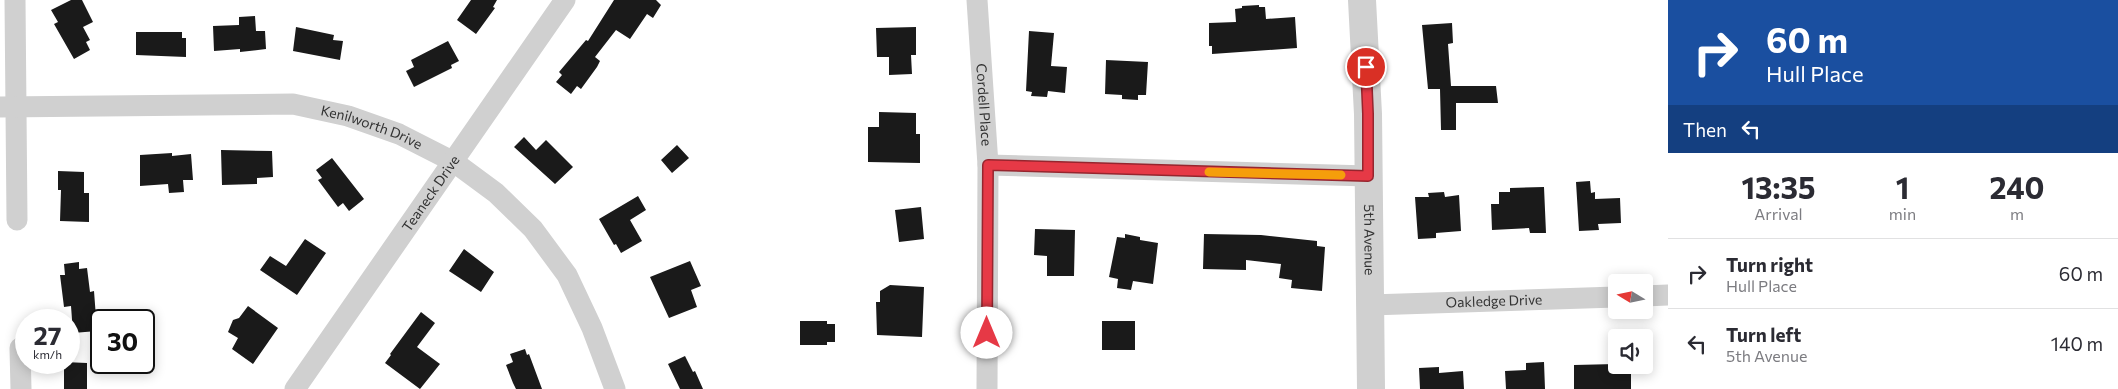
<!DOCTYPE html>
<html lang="en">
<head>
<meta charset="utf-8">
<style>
  body { margin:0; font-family:Commissioner,sans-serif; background:#f7f7f7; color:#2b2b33; height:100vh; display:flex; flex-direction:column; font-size:19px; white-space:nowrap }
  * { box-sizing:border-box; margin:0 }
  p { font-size:16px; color:#7c7c81 }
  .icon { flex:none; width:28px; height:28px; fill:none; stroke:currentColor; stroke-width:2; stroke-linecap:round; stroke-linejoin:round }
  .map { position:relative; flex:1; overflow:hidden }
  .sheet { display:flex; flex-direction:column; background:#fff; width:450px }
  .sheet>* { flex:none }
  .guide { background:#1a4fa0; color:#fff; overflow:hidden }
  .needle { width:32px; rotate:280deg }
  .fabs { position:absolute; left:1608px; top:274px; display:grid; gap:10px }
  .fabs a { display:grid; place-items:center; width:45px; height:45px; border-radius:5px; background:#fff; box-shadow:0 2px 12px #0003; font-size:25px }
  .speed { position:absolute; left:15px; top:309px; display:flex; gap:10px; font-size:25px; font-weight:700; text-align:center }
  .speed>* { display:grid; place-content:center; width:65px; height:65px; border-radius:50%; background:#fff; box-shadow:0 2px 12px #0003; line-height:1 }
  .speed small { font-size:12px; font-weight:400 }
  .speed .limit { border:2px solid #111; border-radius:8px; background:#fff; color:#111 }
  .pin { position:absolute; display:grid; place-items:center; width:42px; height:42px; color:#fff; margin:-21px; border:2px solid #fff; border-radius:50%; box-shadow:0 1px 5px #0007 }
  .me { position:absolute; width:55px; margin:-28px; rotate:0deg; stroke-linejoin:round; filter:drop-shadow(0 0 4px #0008) }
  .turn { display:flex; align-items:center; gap:18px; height:105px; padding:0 15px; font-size:22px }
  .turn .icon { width:65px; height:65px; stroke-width:2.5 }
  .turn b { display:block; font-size:35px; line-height:42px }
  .then { display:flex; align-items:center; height:48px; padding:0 15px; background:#0003; gap:10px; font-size:19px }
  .eta { display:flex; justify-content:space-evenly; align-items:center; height:85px; text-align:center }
  .eta b { font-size:30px; font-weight:700; line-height:35px }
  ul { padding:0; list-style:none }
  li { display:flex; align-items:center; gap:15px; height:70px; padding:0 15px; border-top:1px solid #e1e1e2 }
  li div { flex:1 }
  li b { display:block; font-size:19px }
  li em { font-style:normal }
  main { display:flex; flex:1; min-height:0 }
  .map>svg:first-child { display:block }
  .building { fill:#1a1a1a }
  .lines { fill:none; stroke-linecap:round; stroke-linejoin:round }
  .minor { stroke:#d0d0d0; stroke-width:21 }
  .tertiary { stroke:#d0d0d0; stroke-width:28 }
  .route-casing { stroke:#96252e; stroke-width:12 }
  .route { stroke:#e63946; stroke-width:9 }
  .slow { stroke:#f59e0b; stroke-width:9 }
  .labels { text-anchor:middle; stroke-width:5; stroke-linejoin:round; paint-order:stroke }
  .street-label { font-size:14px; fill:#333; stroke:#fff }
</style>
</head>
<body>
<main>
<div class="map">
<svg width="1668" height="389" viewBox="0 0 1668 389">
  <rect width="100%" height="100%" fill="#fff"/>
  <!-- building -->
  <path class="building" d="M 71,0 L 82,0 L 93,22 L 83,27 L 90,40 L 86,42 L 90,50 L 74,59 L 54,24 L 58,22 L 51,10 Z
    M 471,0 L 497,0 L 493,7 L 495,8 L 476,34 L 457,20 Z
    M 614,0 L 656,0 L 661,5 L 653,18 L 647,14 L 630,39 L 616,30 L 595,57 L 600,61 L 597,67 L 581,89 L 577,86 L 571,94 L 556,82 L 562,75 L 559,72 L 586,40 L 588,41 Z
    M 1259,5 L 1259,7 L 1265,7 L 1266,19 L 1295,17 L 1297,48 L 1212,54 L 1212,46 L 1209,46 L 1209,23 L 1236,22 L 1235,9 L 1242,8 L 1242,6 Z
    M 255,16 L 256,31 L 265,31 L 266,49 L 240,52 L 240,49 L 214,51 L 213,26 L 239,25 L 239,17 Z
    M 1452,23 L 1453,43 L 1448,44 L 1451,86 L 1496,86 L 1498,103 L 1456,103 L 1456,130 L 1441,130 L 1440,89 L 1428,89 L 1422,25 Z
    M 296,27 L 334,35 L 333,40 L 343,41 L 340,60 L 293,51 Z
    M 916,27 L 916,55 L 911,55 L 912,74 L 889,75 L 889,57 L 877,57 L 876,28 Z
    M 1029,31 L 1054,33 L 1051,66 L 1067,67 L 1065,93 L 1048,91 L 1047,97 L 1031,96 L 1032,92 L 1026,91 Z
    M 136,32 L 182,32 L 182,38 L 186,38 L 186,57 L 136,55 Z
    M 448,41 L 459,61 L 451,65 L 452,68 L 414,87 L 406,71 L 414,67 L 411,60 Z
    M 1106,60 L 1148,62 L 1146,95 L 1138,95 L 1138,100 L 1122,99 L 1122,95 L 1105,94 Z
    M 879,112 L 916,113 L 916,134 L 920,134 L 920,163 L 868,162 L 868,127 L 879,127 Z
    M 524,137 L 536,150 L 546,140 L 573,167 L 555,184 L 514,147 Z
    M 677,145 L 689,158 L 672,173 L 661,160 Z
    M 221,150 L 272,151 L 273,177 L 257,178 L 257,184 L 222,185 Z
    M 172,153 L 172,156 L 191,154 L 193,180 L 183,180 L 184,192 L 169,193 L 168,184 L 140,186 L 140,155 Z
    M 332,158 L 364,199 L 349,211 L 343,203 L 338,207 L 318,180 L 322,178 L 316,170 Z
    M 58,171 L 84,172 L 84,193 L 89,193 L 89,222 L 60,221 L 61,190 L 58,190 Z
    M 1590,181 L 1591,193 L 1595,192 L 1595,199 L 1620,198 L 1621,223 L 1598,224 L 1599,230 L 1579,231 L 1576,182 Z
    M 1544,187 L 1546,233 L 1530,233 L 1529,228 L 1492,230 L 1491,204 L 1499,204 L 1499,192 L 1510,192 L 1510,188 Z
    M 1444,192 L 1445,197 L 1459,195 L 1461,231 L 1436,233 L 1436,238 L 1418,239 L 1415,197 L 1429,197 L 1428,193 Z
    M 638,196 L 646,210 L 630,220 L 642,241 L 621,253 L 616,244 L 614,245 L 599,219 Z
    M 921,207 L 924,239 L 899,242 L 895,210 Z
    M 1035,229 L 1075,230 L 1074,276 L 1047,276 L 1047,256 L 1034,255 Z
    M 1125,234 L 1140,237 L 1140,240 L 1158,243 L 1153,284 L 1133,281 L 1131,290 L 1117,288 L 1118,279 L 1109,277 L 1117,237 L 1125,238 Z
    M 1204,234 L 1261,235 L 1317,241 L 1317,246 L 1325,247 L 1322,291 L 1291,288 L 1292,280 L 1279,278 L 1281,264 L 1246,260 L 1246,270 L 1203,269 Z
    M 305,239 L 326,253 L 297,295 L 260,270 L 270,256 L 286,266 Z
    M 464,249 L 494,272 L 481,292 L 449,271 Z
    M 690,261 L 701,286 L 691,290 L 697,307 L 669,318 L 650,277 Z
    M 79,262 L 79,269 L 87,268 L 90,292 L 94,291 L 97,331 L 73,333 L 71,306 L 64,307 L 60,275 L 65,275 L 64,264 Z
    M 890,285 L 924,287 L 922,337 L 877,335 L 876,302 L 880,302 L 880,291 Z
    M 248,306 L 278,328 L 253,364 L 232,349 L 238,338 L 228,332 L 233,320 L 239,318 Z
    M 421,312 L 435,323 L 417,347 L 440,364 L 420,389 L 385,363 L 391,355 L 390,354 Z
    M 800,321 L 827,321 L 827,324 L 835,324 L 835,342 L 827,342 L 827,345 L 800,345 Z
    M 1102,321 L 1135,321 L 1135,350 L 1102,350 Z
    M 525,349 L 527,355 L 529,354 L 542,389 L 516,389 L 513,383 L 506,365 L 513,362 L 510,354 Z
    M 685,356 L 693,372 L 695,371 L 703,389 L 680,389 L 668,364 Z
    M 64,362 L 87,363 L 87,389 L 64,389 Z
    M 1544,362 L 1545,389 L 1506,389 L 1505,371 L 1526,370 L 1526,363 Z
    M 1616,364 L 1631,365 L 1631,389 L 1574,389 L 1574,365 Z
    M 1439,367 L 1439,373 L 1463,371 L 1464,389 L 1420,389 L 1419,368 Z"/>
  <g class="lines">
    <!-- minor -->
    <g class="minor">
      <path d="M 15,0 L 17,220"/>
      <path id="s1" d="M 977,0 L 988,165 L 987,389"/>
      <path id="s2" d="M 0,107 L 293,104 L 348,116 L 399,134 L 454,162 L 496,193 L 533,229 L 567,275 L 592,328 L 615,389"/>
      <path d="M 988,165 L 1368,176"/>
      <path d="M 1644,296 L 1668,295"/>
      <path id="s3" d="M 1370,305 L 1616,297"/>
      <path d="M 20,348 L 21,389"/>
      <path id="s4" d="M 295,389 L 565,0"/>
    </g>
    <!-- tertiary -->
    <path class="tertiary" id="s5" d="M 1362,0 L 1368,114 L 1371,389"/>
  </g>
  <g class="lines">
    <defs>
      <path id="route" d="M 987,333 L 988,165 L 1368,176 L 1368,114 L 1366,67"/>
    </defs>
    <!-- route casing -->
    <use href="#route" class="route-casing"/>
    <!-- route -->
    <use href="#route" class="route"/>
    <!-- slow -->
    <path class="slow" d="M 1209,172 L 1341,175"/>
  </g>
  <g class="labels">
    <!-- street labels -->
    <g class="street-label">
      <text dy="5" stroke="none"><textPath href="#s1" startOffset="105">Cordell Place</textPath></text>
      <text dy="5" stroke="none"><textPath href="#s2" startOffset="375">Kenilworth Drive</textPath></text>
      <text dy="5" stroke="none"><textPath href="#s4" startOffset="238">Teaneck Drive</textPath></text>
      <text dy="5" stroke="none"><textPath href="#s5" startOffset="240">5th Avenue</textPath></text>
      <text dy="5" stroke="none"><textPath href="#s3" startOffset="124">Oakledge Drive</textPath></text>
    </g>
  </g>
</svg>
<div class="fabs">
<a><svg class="needle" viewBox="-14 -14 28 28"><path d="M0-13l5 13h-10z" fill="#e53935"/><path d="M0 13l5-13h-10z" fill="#7c7c81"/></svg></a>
<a><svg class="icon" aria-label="sound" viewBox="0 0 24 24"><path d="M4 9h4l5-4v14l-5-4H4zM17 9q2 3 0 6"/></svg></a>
</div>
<div class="speed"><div>27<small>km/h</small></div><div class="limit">30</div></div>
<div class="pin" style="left:1366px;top:67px;background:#d93025"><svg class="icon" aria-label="arrive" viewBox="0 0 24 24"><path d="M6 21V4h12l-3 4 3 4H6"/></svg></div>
<svg class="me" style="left:987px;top:333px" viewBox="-20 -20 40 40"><circle r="19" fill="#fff"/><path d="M0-13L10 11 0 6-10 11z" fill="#e63946"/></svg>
</div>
<section class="sheet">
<div class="guide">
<div class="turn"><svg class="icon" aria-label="right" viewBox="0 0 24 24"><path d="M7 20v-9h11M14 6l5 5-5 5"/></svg><div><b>60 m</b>Hull Place</div></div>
<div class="then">Then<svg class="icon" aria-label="left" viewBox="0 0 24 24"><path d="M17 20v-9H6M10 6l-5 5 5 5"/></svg></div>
</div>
<div class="eta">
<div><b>13:35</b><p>Arrival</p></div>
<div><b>1</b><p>min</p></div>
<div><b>240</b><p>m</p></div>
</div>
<ul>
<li><svg class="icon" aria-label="right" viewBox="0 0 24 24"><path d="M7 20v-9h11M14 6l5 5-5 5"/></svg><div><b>Turn right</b><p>Hull Place</p></div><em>60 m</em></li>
<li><svg class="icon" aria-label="left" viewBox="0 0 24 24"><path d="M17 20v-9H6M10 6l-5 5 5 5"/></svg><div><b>Turn left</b><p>5th Avenue</p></div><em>140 m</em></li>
</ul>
</section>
</main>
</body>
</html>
